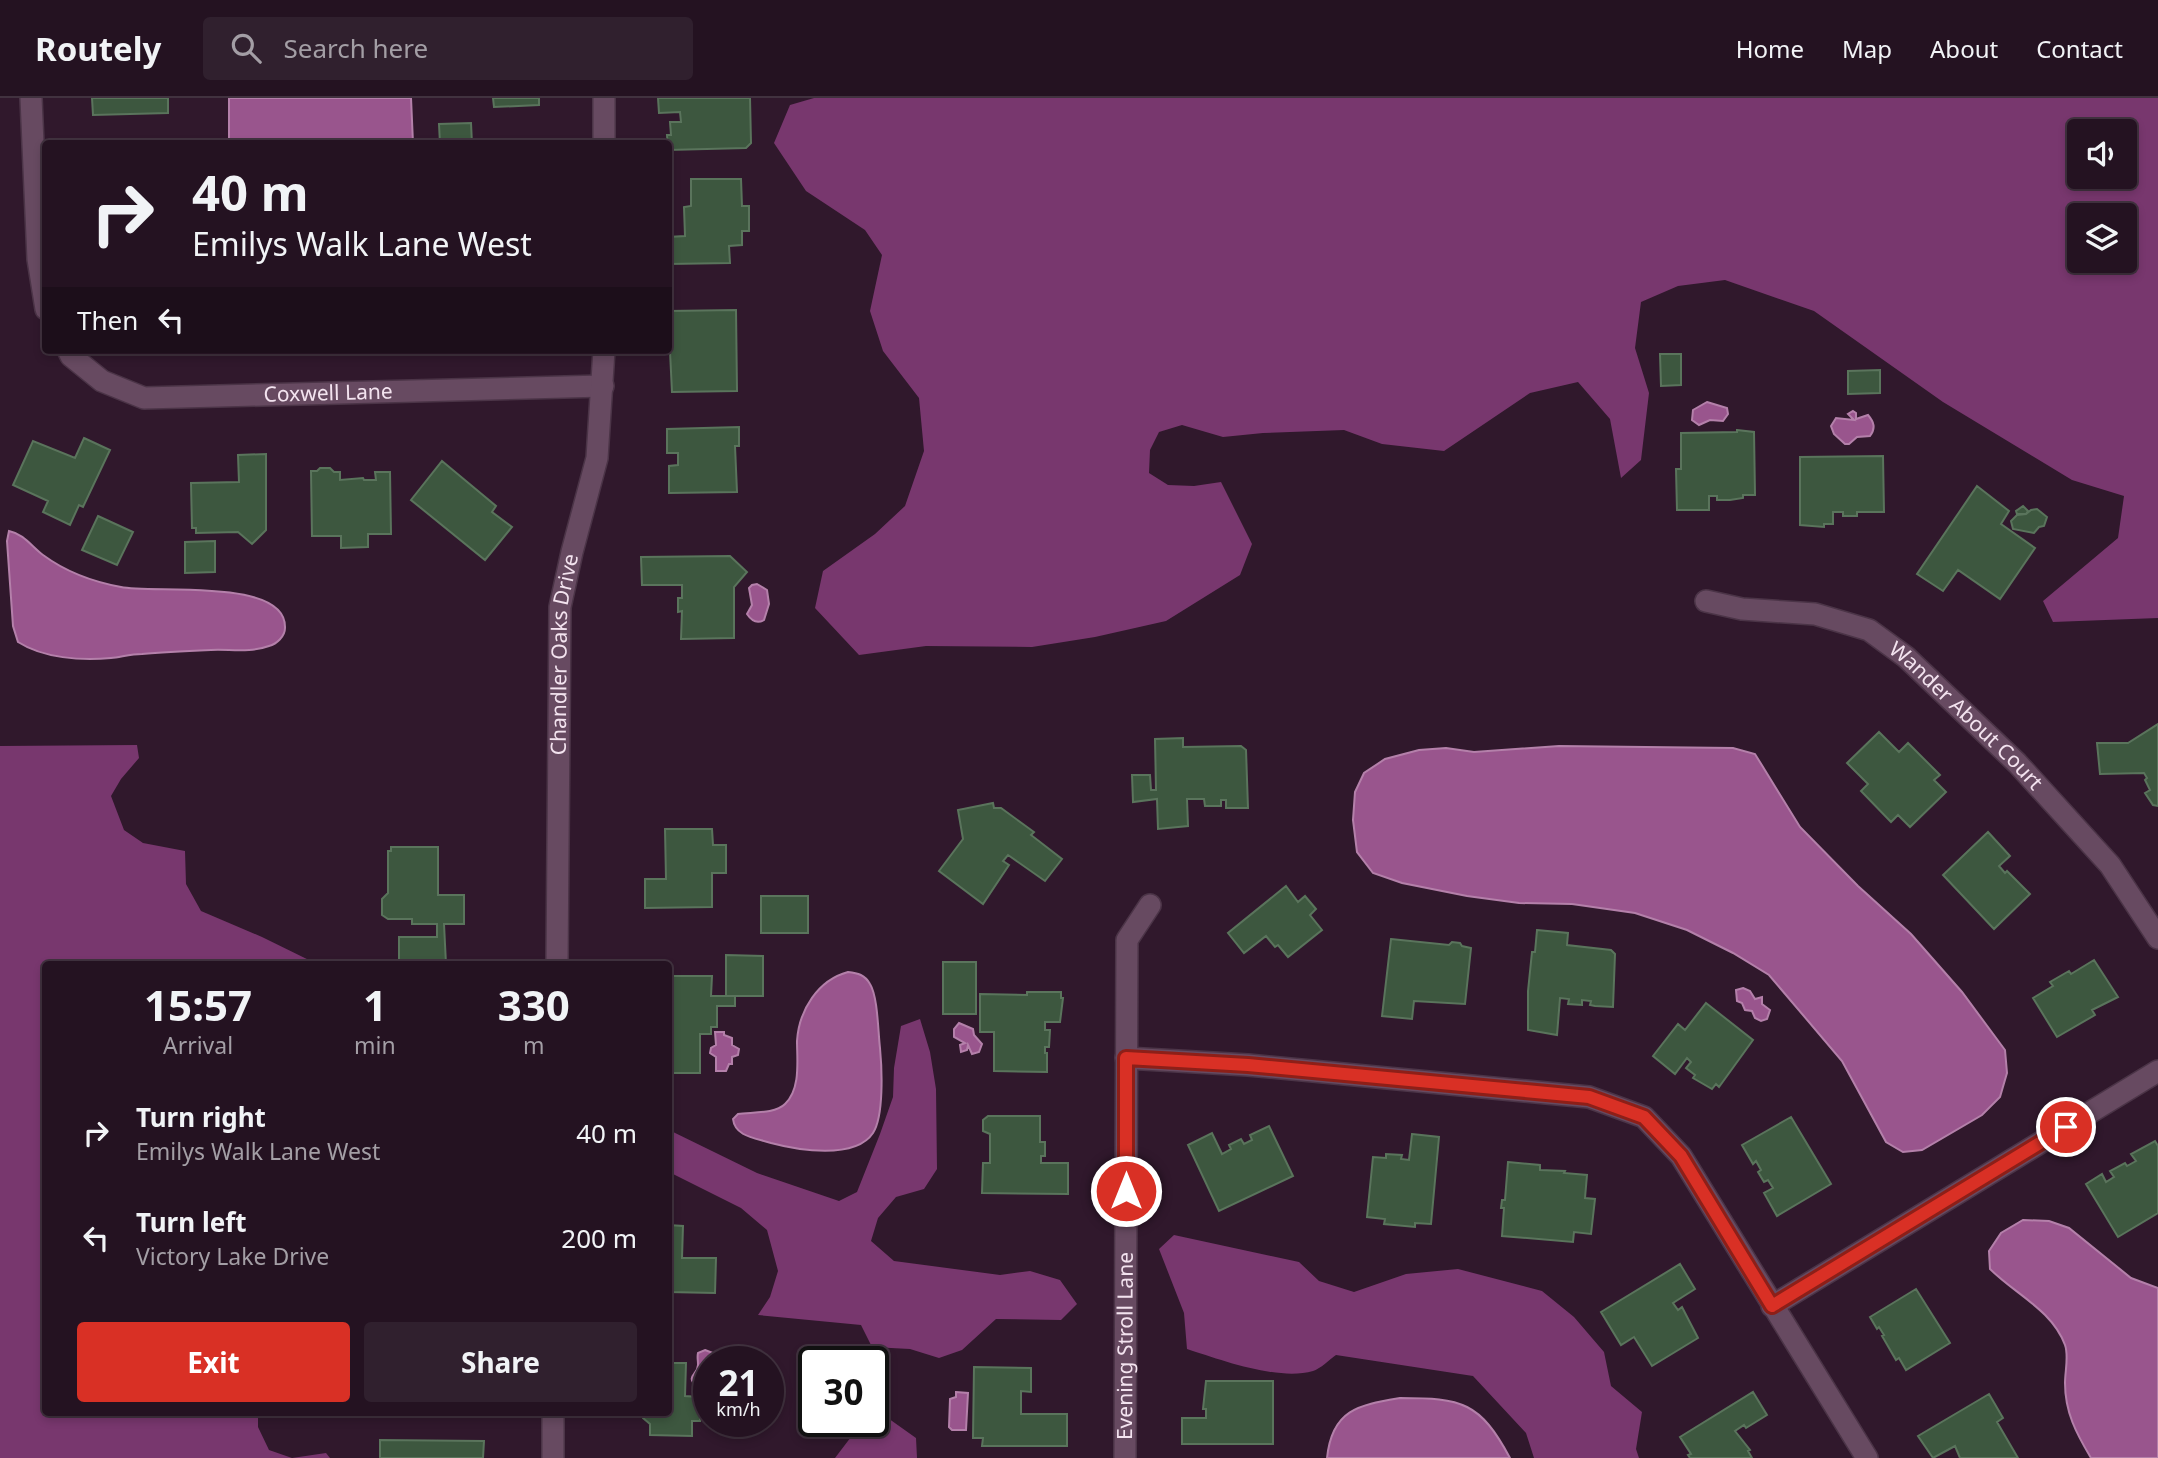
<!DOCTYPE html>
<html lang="en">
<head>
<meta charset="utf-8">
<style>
  body { margin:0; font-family:"Noto Sans",sans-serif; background:#30202e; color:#f1f3f6; height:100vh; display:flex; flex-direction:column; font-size:26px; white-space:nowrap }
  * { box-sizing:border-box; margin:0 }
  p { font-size:23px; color:#a39ea5 }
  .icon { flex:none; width:38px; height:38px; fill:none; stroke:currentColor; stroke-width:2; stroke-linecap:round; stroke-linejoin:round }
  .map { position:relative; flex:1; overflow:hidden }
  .side { position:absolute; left:42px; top:863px; width:630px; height:455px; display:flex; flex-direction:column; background:#241221; border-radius:7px; box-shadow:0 4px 10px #0003,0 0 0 2px #41323f }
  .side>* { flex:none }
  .banner { position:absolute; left:42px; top:42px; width:630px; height:214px; border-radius:7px; box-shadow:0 4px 10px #0003,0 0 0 2px #41323f; background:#241221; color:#f1f3f6; overflow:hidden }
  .buttons { position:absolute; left:2067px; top:21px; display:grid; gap:14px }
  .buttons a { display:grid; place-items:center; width:70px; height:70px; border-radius:7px; background:#241221; box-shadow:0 4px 10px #0003,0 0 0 2px #41323f; font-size:35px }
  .speed { position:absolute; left:693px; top:1248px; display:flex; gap:14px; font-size:35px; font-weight:700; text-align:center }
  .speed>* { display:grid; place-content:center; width:91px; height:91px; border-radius:50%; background:#241221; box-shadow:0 4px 10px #0003,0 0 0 2px #41323f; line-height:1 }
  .speed small { font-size:18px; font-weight:400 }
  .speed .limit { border:4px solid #111; border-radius:10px; background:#fff; color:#111 }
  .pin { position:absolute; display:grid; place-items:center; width:60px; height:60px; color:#fff; margin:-30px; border:4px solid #fff; border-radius:50%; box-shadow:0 2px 7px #0007 }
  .me { position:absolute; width:77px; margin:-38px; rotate:0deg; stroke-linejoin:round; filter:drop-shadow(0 0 5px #0008) }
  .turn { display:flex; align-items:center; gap:24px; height:147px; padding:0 35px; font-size:32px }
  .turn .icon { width:91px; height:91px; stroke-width:2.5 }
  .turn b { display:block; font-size:49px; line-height:60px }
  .then { display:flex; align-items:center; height:66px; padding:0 35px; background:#0003; gap:14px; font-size:26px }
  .eta { display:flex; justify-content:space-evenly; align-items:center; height:119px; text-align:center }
  .eta b { font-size:42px; font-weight:700; line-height:49px }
  .primary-button { display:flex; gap:14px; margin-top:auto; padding:14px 35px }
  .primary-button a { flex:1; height:80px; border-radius:7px; background:#d93025; color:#fff; font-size:28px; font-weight:700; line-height:80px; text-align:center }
  .primary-button a+a { background:#30202e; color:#f1f3f6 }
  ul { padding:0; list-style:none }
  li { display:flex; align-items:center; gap:21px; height:105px; padding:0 35px }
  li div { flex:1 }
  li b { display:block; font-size:26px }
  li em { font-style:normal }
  header { display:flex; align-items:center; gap:42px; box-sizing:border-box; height:98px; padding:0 35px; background:#241221; border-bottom:2px solid #41323f }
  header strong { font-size:33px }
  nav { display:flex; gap:38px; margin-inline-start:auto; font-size:24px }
  .search { width:490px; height:63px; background:#30202e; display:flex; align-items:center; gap:18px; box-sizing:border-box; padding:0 24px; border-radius:7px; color:#a39ea5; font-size:26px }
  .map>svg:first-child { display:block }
  .forest { fill:#78376e; fill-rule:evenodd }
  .water { fill:#99558d; stroke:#b480aa; stroke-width:2 }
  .building { fill:#3d573f; stroke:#5a745c; stroke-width:2 }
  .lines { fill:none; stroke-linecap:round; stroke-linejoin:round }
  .minor-casing { stroke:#4b3447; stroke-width:24 }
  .minor { stroke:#674a61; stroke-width:21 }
  .route-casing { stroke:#8d1f18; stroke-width:18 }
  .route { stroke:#d93025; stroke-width:12 }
  .labels { text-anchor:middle; stroke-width:7; stroke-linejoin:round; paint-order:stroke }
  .street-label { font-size:21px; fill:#f3e3ef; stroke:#30182c }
</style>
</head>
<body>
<header>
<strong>Routely</strong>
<div class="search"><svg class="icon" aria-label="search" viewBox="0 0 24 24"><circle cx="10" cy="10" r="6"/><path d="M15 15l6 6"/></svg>Search here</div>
<nav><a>Home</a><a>Map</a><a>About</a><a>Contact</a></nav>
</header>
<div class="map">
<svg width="2158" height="1360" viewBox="0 0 2158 1360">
  <rect width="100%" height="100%" fill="#30182c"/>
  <!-- forest -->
  <path class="forest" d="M 814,0 L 2158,0 L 2158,520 L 2053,524 L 2043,503 L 2118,440 L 2124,398 L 2072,382 L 1943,304 L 1814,213 L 1725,182 L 1678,188 L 1641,204 L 1635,250 L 1649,295 L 1641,362 L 1621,380 L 1610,321 L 1578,284 L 1530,295 L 1444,353 L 1382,346 L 1344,332 L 1263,335 L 1223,339 L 1182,327 L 1159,334 L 1150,352 L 1149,375 L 1168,387 L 1194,388 L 1221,384 L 1252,446 L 1240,477 L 1166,523 L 1095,539 L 1032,549 L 926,548 L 859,557 L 815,510 L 823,473 L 875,436 L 905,408 L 924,353 L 919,300 L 883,253 L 870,213 L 882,157 L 865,132 L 806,93 L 774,45 L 790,7 ZM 2079,33 L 2124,33 L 2124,79 L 2079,79 ZM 2079,117 L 2124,117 L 2124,163 L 2079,163 Z
    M 137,647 L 139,660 L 121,681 L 111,698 L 124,732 L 143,745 L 185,753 L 186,786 L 201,813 L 262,839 L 317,866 L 186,866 L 175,861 L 172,866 L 46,866 L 46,1314 L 258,1314 L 258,1329 L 269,1352 L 292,1360 L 326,1355 L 330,1360 L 0,1360 L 0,648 Z
    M 920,921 L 930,954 L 936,991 L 937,1071 L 924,1091 L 896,1099 L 878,1120 L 871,1143 L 894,1163 L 1000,1177 L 1030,1173 L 1060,1182 L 1077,1206 L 1061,1222 L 996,1221 L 962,1252 L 939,1260 L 910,1251 L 872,1249 L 861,1227 L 758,1217 L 770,1199 L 778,1173 L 767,1132 L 741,1110 L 669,1074 L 669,1032 L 757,1075 L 839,1103 L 857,1094 L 880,1036 L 893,999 L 894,970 L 901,928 Z
    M 1174,1137 L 1299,1164 L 1319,1183 L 1354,1194 L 1406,1176 L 1458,1171 L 1542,1193 L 1574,1219 L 1604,1254 L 1611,1288 L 1642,1314 L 1636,1351 L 1639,1360 L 1534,1360 L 1526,1335 L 1473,1278 L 1336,1257 C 1329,1262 1320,1271 1313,1273 C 1278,1283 1221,1262 1187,1251 L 1184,1215 L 1159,1151 Z
    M 885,1318 L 916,1340 L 917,1360 L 835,1360 L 854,1335 Z"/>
  <!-- water -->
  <path class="water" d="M 229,0 L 411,0 L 413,45 L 229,45 Z
    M 1707,304 L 1727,310 L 1728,316 L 1723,323 L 1710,322 L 1699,327 L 1692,322 L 1693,312 Z
    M 1853,313 L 1856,315 L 1856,321 L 1868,317 C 1874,324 1876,330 1870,338 L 1857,339 L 1849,346 L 1845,346 L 1834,336 L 1831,328 L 1836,320 L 1854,322 L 1848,316 Z
    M 9,433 C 24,436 32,449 43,457 C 66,474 94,484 121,489 C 153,496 287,479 285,530 C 285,538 277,546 269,548 C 250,555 230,551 211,552 C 188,553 165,554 142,556 C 131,556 121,559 111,560 C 81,563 43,560 18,544 L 13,528 L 7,443 Z
    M 757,486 L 767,492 L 769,506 L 764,522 C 757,526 751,522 747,516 L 752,507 L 749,490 L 752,487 Z
    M 1559,648 L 1733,650 L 1755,656 L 1800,729 L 1858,788 L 1911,836 L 1962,894 L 2005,952 L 2007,975 L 2000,999 L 1982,1017 L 1922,1052 L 1903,1054 L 1886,1044 L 1842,963 L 1769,877 L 1733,855 L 1687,832 L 1635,815 L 1572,806 L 1519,805 L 1467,798 L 1402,785 L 1373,775 L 1357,754 L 1353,722 L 1355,694 L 1364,675 L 1385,661 L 1419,652 L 1446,650 L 1474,654 Z
    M 848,874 C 858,875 865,877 870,886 C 878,899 878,934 880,950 C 882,971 884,1018 873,1035 C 855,1062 797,1052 771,1045 C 756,1040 735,1039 733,1021 L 738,1016 C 752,1014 775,1016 785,1006 C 801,991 797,962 797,943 C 799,912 818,882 848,874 Z
    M 1743,890 L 1750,893 L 1755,901 L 1762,899 L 1762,906 L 1770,912 L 1767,921 L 1761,923 L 1755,920 L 1752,913 L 1745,912 L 1742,905 L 1737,903 L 1736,892 Z
    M 959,925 L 973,931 L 974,937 L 982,946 L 979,954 L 972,956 L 968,947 L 967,952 L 961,954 L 960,947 L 965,945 L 954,939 L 954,931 Z
    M 715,934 L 724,934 L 724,937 L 732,940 L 732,947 L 739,951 L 738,957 L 732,959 L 732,966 L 729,966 L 726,973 L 716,973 L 716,959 L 710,955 L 711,950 L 716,947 Z
    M 2023,1122 L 2049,1123 L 2069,1130 L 2131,1180 L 2158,1190 L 2158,1360 L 2091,1360 C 2076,1335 2065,1314 2065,1285 C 2065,1273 2069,1258 2065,1247 C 2052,1212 2015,1196 1990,1171 L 1989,1153 L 2001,1135 Z
    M 705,1252 L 713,1255 L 716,1263 L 709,1264 L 708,1287 L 697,1289 C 684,1277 699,1277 698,1266 C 698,1262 697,1259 698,1255 Z
    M 956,1294 L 968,1295 L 966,1332 L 952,1332 L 949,1329 L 950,1301 L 956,1299 Z
    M 1400,1300 C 1462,1300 1480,1304 1510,1360 L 1327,1360 C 1332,1311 1359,1307 1400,1300 Z"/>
  <!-- building -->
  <path class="building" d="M 92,0 L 168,0 L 168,15 L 93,17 Z
    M 493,0 L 539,0 L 539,7 L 494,9 Z
    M 658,0 L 750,0 L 751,45 L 746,50 L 668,52 L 667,37 L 671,37 L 670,24 L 681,24 L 680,14 L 659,15 Z
    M 471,25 L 472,46 L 440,46 L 439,26 Z
    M 691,81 L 741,81 L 742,108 L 749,108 L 749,133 L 742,133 L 742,147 L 729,148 L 730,165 L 668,166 L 668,139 L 685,138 L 684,109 L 691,108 Z
    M 736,212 L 737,293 L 672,294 L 668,213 Z
    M 1660,256 L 1681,256 L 1681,287 L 1661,288 Z
    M 1880,272 L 1880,295 L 1848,296 L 1848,273 Z
    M 739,329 L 739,348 L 735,348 L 737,394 L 669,395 L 669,368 L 678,367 L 678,355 L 667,355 L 667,331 Z
    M 1737,332 L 1754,334 L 1755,397 L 1743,397 L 1743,400 L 1730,402 L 1717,402 L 1717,398 L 1709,398 L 1709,412 L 1677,412 L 1676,371 L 1681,371 L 1681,335 L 1737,334 Z
    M 84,340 L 110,352 L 83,409 L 79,407 L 70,427 L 43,414 L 48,403 L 13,387 L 33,343 L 75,360 Z
    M 266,356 L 266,432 L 252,446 L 238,434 L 196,435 L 196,430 L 192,430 L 191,385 L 239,384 L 238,357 Z
    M 1883,358 L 1884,414 L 1857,414 L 1857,418 L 1843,418 L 1843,414 L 1833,414 L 1833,426 L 1824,426 L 1824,429 L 1800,427 L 1800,359 Z
    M 442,363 L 496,408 L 492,414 L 512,429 L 485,462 L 411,402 Z
    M 320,370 L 330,370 L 334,374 L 340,374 L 340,382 L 363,380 L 364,382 L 376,382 L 375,374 L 390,374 L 391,436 L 368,436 L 368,449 L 341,450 L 341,438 L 312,438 L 311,373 L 317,373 Z
    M 1977,388 L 2009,413 L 2001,426 L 2035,450 L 2000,501 L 1958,472 L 1943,493 L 1917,476 Z
    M 2023,408 L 2028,413 L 2026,416 L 2017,416 L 2016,413 Z
    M 2037,411 L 2047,419 L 2044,428 L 2039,429 L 2034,435 L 2013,431 L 2011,423 L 2017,417 L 2026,416 L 2031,412 Z
    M 98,418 L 133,434 L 117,467 L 82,452 Z
    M 215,443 L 215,474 L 185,475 L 185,444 Z
    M 730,458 L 747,474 L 734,489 L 734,540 L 681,541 L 682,513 L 678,514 L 678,500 L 682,500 L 682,487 L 642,487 L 641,459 Z
    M 2158,626 L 2158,708 L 2153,707 L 2145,695 L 2150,692 L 2145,682 L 2147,680 L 2144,675 L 2100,676 L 2097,645 L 2128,645 Z
    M 1879,634 L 1899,654 L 1908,645 L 1940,677 L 1934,682 L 1946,694 L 1910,729 L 1898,717 L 1891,724 L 1861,693 L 1868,686 L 1847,665 Z
    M 1183,640 L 1183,649 L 1241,648 L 1246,652 L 1248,710 L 1226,710 L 1226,702 L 1221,702 L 1221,708 L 1205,708 L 1204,701 L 1187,701 L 1188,728 L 1158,731 L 1157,701 L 1133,704 L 1132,677 L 1150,677 L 1151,692 L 1156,692 L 1155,641 Z
    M 993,705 L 994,710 L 1001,710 L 1034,734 L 1031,737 L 1062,761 L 1045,783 L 1008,757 L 1003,763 L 1009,767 L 983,806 L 939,773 L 963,741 L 958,712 Z
    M 665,731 L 712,731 L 713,747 L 726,747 L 726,775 L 712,775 L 712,809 L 645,810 L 645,781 L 666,781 Z
    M 1988,734 L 2010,758 L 1999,768 L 2005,775 L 2007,773 L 2030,796 L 1994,831 L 1943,777 Z
    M 391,749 L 438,749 L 438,797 L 464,797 L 464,826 L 444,826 L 446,866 L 399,866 L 399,839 L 437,839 L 437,826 L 412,826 L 412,821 L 388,821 L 382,817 L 382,801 L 388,795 L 388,753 L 391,753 Z
    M 1286,788 L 1298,804 L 1305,798 L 1316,811 L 1310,817 L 1322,832 L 1288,859 L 1278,847 L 1275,849 L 1266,838 L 1244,855 L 1228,835 Z
    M 761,798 L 808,798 L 808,835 L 761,835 Z
    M 1537,832 L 1568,835 L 1567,847 L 1611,852 L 1615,856 L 1613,909 L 1595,908 L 1590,907 L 1591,903 L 1582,902 L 1582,907 L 1568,906 L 1569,901 L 1560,900 L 1557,937 L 1528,932 L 1528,893 L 1532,854 L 1535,854 Z
    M 1391,841 L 1449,847 L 1452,844 L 1460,845 L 1462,848 L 1471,850 L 1465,906 L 1414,903 L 1412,921 L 1382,918 Z
    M 726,857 L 763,858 L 763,898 L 726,898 Z
    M 2094,862 L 2118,899 L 2092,912 L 2095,917 L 2057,939 L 2033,900 L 2053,888 L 2050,884 L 2069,873 L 2071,876 Z
    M 943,864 L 976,864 L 976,916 L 943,916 Z
    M 668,878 L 712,878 L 711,898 L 735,898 L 735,908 L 717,908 L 717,929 L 711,929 L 711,936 L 700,936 L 700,975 L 668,975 Z
    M 1027,894 L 1061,894 L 1061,900 L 1063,900 L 1060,924 L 1045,924 L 1045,932 L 1050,932 L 1049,949 L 1045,949 L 1045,955 L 1047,955 L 1047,974 L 994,973 L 994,934 L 980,934 L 980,896 L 1027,897 Z
    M 1706,905 L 1753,942 L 1719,989 L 1716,986 L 1712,991 L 1693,980 L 1695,977 L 1686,970 L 1691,964 L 1687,960 L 1675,976 L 1653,958 L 1678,926 L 1685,932 Z
    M 988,1018 L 1040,1018 L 1040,1044 L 1045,1044 L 1045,1058 L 1041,1058 L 1041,1065 L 1068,1065 L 1068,1096 L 982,1095 L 983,1065 L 990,1065 L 990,1036 L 983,1033 L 983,1022 Z
    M 1791,1019 L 1831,1086 L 1777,1118 L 1764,1095 L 1773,1090 L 1768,1082 L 1764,1084 L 1758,1074 L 1761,1072 L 1756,1063 L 1753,1066 L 1742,1047 Z
    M 1269,1028 L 1293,1078 L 1219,1113 L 1188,1047 L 1212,1035 L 1222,1056 L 1231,1051 L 1229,1047 L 1241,1041 L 1244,1046 L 1252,1042 L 1250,1037 Z
    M 1412,1036 L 1439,1039 L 1431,1126 L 1415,1125 L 1415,1129 L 1384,1126 L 1385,1121 L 1367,1119 L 1373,1059 L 1386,1060 L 1386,1056 L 1402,1057 L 1401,1061 L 1409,1062 Z
    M 2155,1043 L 2158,1048 L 2158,1115 L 2118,1139 L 2086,1086 L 2102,1076 L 2106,1084 L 2114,1079 L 2110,1073 L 2125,1065 L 2127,1068 L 2136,1063 L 2131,1056 Z
    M 1508,1064 L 1540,1067 L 1540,1072 L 1565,1073 L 1564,1075 L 1587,1077 L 1585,1100 L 1595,1101 L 1591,1136 L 1574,1134 L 1573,1144 L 1502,1138 L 1504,1110 L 1501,1110 L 1502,1102 L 1505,1102 Z
    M 668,1127 L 683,1128 L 682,1160 L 716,1160 L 715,1195 L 668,1194 Z
    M 1680,1166 L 1695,1191 L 1673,1205 L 1678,1212 L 1682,1209 L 1698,1240 L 1652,1268 L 1634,1239 L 1621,1247 L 1601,1214 Z
    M 1916,1191 L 1950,1245 L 1906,1272 L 1899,1260 L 1896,1262 L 1882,1238 L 1884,1237 L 1879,1229 L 1877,1231 L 1870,1219 Z
    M 668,1265 L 686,1265 L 685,1298 L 700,1299 L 700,1323 L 692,1323 L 692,1338 L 650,1337 L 650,1326 L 643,1320 L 643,1314 L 668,1314 Z
    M 974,1269 L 1031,1270 L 1031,1294 L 1021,1293 L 1021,1316 L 1067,1316 L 1067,1348 L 982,1348 L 983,1340 L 973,1340 Z
    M 1206,1283 L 1273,1283 L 1273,1346 L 1182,1346 L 1182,1320 L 1206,1320 L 1206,1311 L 1203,1311 Z
    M 1753,1294 L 1767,1317 L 1746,1330 L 1744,1327 L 1735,1333 L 1750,1352 L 1748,1353 L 1752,1360 L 1690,1360 L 1688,1357 L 1691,1356 L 1680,1339 Z
    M 1989,1296 L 2003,1320 L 1997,1324 L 2018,1360 L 1960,1360 L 1955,1348 L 1933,1360 L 1918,1338 Z
    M 380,1342 L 484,1343 L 483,1360 L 380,1360 Z"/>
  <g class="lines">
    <defs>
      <g id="minor">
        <path d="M 31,0 L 38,161 L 46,211"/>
        <path d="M 604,0 L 604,46"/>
        <path id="s1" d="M 68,252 L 71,258 L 102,283 L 144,300 L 603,288"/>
        <path id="s2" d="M 1706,503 L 1742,511 L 1815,516 L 1869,532 L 1906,559 L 2017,665 L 2110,767 L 2158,840"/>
        <path id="s3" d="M 557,866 L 560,509 L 572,454 L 597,360 L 604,252"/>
        <path d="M 1126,960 L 1248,967 L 1589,999 L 1644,1019 L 1681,1058 L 1867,1360"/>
        <path d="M 1772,1208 L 2158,973"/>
        <path d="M 553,1360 L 553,1314"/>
        <path id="s4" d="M 1125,1360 L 1127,842 L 1150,807"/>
      </g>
    </defs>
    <!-- minor casing -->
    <use href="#minor" class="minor-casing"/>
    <!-- minor -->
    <use href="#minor" class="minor"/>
  </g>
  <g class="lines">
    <defs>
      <path id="route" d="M 1126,1093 L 1126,960 L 1248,967 L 1589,999 L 1644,1019 L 1681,1058 L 1772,1208 L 2066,1029"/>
    </defs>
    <!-- route casing -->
    <use href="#route" class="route-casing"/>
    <!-- route -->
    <use href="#route" class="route"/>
  </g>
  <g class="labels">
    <!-- street labels -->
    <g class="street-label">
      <text dy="7" stroke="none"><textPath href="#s1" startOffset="276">Coxwell Lane</textPath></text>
      <text dy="7" stroke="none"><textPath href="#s3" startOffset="310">Chandler Oaks Drive</textPath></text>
      <text dy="7" stroke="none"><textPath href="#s2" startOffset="296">Wander About Court</textPath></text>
      <text dy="7" stroke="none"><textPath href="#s4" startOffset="112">Evening Stroll Lane</textPath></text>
    </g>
  </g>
</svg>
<div class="buttons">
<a><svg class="icon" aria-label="sound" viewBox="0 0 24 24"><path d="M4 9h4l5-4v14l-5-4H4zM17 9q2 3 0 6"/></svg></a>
<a><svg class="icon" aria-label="layers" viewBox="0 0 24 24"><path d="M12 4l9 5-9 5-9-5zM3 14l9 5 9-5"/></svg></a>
</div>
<div class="speed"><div>21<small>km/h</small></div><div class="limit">30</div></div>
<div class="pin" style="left:2066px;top:1029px;background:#d93025"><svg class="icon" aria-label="arrive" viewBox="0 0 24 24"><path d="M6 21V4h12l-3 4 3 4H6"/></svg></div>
<svg class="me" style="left:1126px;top:1093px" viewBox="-20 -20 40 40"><circle r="17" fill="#d93025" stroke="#fff" stroke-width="3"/><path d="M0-11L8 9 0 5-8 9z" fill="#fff"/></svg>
<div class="banner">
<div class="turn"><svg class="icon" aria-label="right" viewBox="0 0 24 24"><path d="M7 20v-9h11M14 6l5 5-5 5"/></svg><div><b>40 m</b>Emilys Walk Lane West</div></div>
<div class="then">Then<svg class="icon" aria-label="left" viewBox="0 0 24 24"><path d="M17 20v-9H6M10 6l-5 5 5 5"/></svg></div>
</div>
<section class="side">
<div class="eta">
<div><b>15:57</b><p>Arrival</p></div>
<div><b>1</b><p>min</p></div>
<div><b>330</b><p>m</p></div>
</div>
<ul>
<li><svg class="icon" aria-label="right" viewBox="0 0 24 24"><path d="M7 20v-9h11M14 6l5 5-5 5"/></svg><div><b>Turn right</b><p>Emilys Walk Lane West</p></div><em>40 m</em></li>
<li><svg class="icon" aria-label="left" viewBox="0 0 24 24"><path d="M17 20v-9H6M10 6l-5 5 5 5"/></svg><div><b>Turn left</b><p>Victory Lake Drive</p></div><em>200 m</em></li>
</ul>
<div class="primary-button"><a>Exit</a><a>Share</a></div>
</section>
</div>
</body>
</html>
